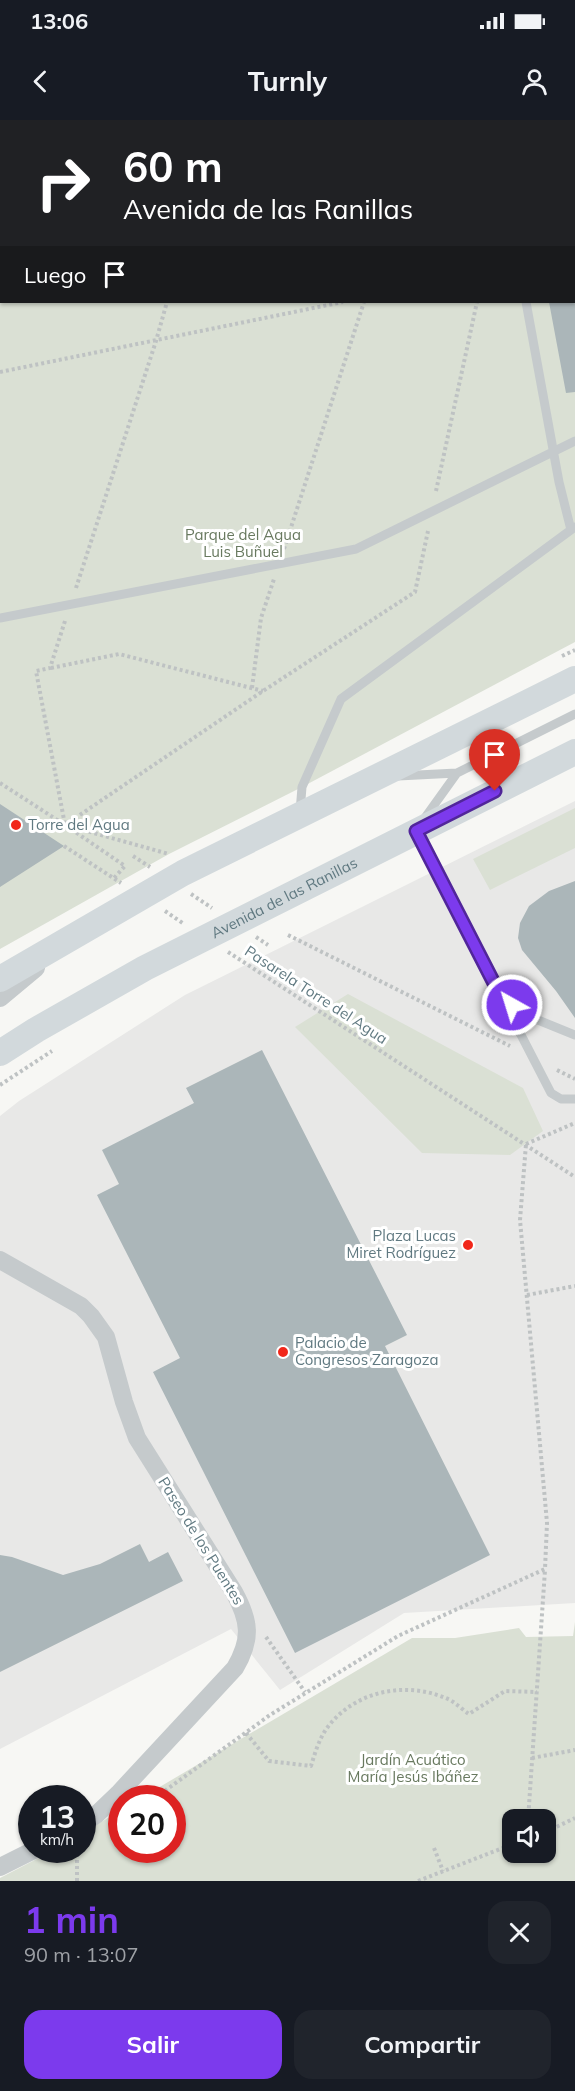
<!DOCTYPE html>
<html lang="es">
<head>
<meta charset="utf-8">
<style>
  body { margin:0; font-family:Mulish,sans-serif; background:#20242c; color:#f1f3f6; height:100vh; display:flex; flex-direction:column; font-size:22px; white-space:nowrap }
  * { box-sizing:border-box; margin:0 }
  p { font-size:20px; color:#9ea1a6 }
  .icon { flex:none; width:33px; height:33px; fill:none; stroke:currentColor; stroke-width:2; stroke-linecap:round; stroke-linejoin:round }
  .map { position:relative; height:1761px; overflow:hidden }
  .side { display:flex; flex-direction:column; background:#171b24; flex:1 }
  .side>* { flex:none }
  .banner { position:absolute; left:0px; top:0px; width:576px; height:183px; box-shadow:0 2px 4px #0004; background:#202124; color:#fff; overflow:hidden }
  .fabs { position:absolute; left:502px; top:1689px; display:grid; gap:12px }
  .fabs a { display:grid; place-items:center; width:54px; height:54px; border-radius:12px; background:#171b24; box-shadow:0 2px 4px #0004; font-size:30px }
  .speed { position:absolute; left:18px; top:1665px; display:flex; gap:12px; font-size:30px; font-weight:700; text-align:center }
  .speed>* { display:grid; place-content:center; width:78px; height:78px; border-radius:50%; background:#171b24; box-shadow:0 2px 4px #0004; line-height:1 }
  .speed small { font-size:15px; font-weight:400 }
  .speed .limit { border:9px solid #d22; background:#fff; color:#111 }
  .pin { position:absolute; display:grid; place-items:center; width:51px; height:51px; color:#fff; margin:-62px -26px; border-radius:50% 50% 50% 0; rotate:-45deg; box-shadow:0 0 6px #0007 }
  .pin .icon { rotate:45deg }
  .me { position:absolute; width:66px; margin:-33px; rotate:321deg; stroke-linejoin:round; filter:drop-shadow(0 0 4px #0008) }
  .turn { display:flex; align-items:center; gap:21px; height:126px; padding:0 24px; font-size:27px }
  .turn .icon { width:78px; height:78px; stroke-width:2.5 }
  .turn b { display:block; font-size:42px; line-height:51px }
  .then { display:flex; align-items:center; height:57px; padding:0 24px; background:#0003; gap:12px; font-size:22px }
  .round { display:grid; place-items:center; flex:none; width:63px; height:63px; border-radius:18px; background:#20242c }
  .summary { display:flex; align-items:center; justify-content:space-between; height:102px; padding:0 24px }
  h1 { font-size:36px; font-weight:700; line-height:45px; color:#7c3aed }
  .action { display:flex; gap:12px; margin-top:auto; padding:12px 24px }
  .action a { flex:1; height:69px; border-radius:18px; background:#7c3aed; color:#fff; font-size:24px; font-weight:700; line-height:69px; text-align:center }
  .action a+a { background:#20242c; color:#f1f3f6 }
  .status { display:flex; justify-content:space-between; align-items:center; height:42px; padding:0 30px; background:#171b24; direction:ltr }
  .status svg { height:16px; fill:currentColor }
  header { display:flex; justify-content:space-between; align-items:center; height:78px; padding:0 24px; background:#171b24; font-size:27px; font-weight:700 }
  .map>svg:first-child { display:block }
  .built { fill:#e8e8e7 }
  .green { fill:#dae0d4; fill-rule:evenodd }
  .building { fill:#abb6b9 }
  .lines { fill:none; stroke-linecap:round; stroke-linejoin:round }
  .path { stroke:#bec2c3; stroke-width:4; stroke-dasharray:3 3; stroke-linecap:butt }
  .lane { stroke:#c5cacc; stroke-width:9 }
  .street { stroke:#c5cacc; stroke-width:18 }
  .secondary { stroke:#d2d9dc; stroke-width:26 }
  .route-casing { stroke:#51269a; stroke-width:15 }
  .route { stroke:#7c3aed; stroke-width:10 }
  .poi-dot { fill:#f1271a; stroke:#fff; stroke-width:2 }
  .labels { text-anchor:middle; stroke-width:6; stroke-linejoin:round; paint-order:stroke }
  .park-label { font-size:15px; fill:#68795f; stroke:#fff }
  .poi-label { font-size:15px; fill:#607981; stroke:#fff; text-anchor:start }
  .street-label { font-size:15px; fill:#607981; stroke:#fff }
</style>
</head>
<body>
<div class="status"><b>13:06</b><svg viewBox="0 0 49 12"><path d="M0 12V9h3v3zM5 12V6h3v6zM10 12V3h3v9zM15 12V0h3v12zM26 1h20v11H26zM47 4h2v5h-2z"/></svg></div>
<header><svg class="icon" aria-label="back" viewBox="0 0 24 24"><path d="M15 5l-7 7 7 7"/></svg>Turnly<svg class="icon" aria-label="person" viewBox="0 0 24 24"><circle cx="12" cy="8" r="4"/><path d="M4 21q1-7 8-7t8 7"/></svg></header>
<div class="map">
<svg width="575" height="1761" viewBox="0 0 575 1761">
  <rect width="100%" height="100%" fill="#f7f7f4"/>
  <!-- built -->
  <path class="built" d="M 575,681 L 575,1483 L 404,1493 L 280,1570 L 231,1509 L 0,1629 L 0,996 L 19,981 L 185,875 Z"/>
  <!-- green -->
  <path class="green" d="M 0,0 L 575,0 L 575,522 L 302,667 L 169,734 L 0,829 ZM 2,2 L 574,2 L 574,182 L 2,182 Z
    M 575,688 L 575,728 L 490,770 L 473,739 Z
    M 348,874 L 523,968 L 543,1011 L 510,1035 L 422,1033 L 295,907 Z
    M 575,1502 L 575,1761 L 0,1761 L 0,1758 L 54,1730 L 82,1730 L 83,1713 L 121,1690 L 122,1730 L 172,1730 L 172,1678 L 141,1678 L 412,1518 L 455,1518 L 519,1508 L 526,1517 L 573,1516 ZM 513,1700 L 546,1700 L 546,1732 L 513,1732 Z"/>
  <!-- building -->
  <path class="building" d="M 549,182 L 575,182 L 575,272 L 566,273 Z
    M 0,684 L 64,726 L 0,767 Z
    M 575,761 L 575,898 L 556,871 L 522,830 L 518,818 L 520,803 L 529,786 L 549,771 Z
    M 262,930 L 407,1215 L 385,1226 L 490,1435 L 295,1533 L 153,1252 L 180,1238 L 97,1075 L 119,1064 L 102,1030 L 194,983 L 186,968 Z
    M 140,1424 L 149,1442 L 168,1432 L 183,1461 L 0,1552 L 0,1435 L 12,1437 L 63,1455 L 100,1444 Z"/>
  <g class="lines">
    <!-- path -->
    <path class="path" d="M 10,2 L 18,0
      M 214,2 L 215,0
      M 399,2 L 399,0
      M 406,2 L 414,0
      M 0,3 L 2,3
      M 574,43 L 575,43
      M 0,73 L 2,73
      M 0,150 L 2,150
      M 0,252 L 343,182
      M 436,371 L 477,182
      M 284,429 L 364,182
      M 76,468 L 156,221 L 167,182
      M 65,501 L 50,548 L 36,551 L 65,705 L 125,746 L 114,758
      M 562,536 L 575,530
      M 51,548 L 119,534 L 263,571
      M 252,568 L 261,498 L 274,459
      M 0,663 L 65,705 L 169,734
      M 65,705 L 263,571 L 415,472 L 428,411
      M 64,726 L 121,763
      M 133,736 L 150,747
      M 191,774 L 212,788
      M 165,791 L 184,804
      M 288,815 L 510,926
      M 256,817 L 268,825
      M 228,832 L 575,1057
      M 557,950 L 575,959
      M 0,965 L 52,931
      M 526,1024 L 575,1003
      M 527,1175 L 575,1166
      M 266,1517 L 305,1572
      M 246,1613 L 269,1641 L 311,1646 C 315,1633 319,1619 327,1608 C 355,1570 408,1560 450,1580 C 457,1584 463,1590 469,1594 L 505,1571 L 537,1572
      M 532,1638 L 575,1630
      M 155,1678 L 270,1595 L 398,1516 L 545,1449 L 547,1403 L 520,1100 L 526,1024
      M 528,1700 L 545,1450
      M 546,1712 L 575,1698
      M 434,1728 L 443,1751
      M 77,1761 L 77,1733 L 82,1730
      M 418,1761 L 513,1724"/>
    <!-- lane -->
    <path class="lane" d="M 493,0 L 494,2
      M 574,116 L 575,116
      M 526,182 L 559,362 L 571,410
      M 0,498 L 356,429 L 575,321
      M 398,656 L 457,653 L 575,594
      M 300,692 L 302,667 L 341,579 L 575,407
      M 424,699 L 457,653
      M 416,713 L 495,865 L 512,885 L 538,900 L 575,915
      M 503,880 L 551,973 L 561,979 L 575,979"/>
    <!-- street -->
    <path class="street" d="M 0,878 L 36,848
      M 0,1140 L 81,1186 L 91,1196 L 106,1217 L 124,1282 L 137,1318 L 234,1472 C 250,1501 252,1519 235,1548 L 118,1674 L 96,1695 L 82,1704
      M 0,1747 L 34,1730"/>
    <!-- secondary -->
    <g class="secondary">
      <path d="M 0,859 L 183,753 L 575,559"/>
      <path id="s1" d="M 0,933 L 36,910 L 145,848 L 575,632"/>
    </g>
  </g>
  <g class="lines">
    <defs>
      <path id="route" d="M 495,671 L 416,711 L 495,865 L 512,885"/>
    </defs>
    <!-- route casing -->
    <use href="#route" class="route-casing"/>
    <!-- route -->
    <use href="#route" class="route"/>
  </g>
  <!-- markers -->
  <g class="poi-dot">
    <circle cx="16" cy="705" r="6"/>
    <circle cx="468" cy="1125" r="6"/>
    <circle cx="283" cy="1232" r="6"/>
  </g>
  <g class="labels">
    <!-- park labels -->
    <g class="park-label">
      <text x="243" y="420">Parque del Agua<tspan x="243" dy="17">Luis Buñuel</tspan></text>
      <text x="413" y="1645">Jardín Acuático<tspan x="413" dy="17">María Jesús Ibáñez</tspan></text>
    </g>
    <!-- poi labels -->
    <g class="poi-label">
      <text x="28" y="710">Torre del Agua</text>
      <text x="456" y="1121" text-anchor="end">Plaza Lucas<tspan x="456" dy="17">Miret Rodríguez</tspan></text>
      <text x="295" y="1228">Palacio de<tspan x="295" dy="17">Congresos Zaragoza</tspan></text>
    </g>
    <!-- street labels -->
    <g class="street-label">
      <text dy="5" stroke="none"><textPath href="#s1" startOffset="324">Avenida de las Ranillas</textPath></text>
      <text transform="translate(316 875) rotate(33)" y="5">Pasarela Torre del Agua</text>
      <text transform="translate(201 1421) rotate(58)" y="5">Paseo de los Puentes</text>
    </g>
  </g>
</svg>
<div class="fabs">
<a><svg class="icon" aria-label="sound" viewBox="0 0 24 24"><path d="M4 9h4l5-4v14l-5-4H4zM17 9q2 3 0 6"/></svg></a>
</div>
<div class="speed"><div>13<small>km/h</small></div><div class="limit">20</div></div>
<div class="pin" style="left:495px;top:671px;background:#d93025"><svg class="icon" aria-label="arrive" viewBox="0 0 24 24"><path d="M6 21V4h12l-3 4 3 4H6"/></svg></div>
<svg class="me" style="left:512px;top:885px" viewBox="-20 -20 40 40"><circle r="17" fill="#7c3aed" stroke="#fff" stroke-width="3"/><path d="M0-11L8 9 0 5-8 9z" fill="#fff"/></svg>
<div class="banner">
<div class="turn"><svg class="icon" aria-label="right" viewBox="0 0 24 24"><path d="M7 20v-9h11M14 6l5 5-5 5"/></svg><div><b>60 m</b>Avenida de las Ranillas</div></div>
<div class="then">Luego<svg class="icon" aria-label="arrive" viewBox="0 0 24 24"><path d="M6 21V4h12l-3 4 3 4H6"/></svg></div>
</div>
</div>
<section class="side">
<div class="summary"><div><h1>1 min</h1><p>90 m · 13:07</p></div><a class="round"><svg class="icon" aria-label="close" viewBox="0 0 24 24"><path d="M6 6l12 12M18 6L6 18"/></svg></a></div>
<div class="action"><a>Salir</a><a>Compartir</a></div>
</section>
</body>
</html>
